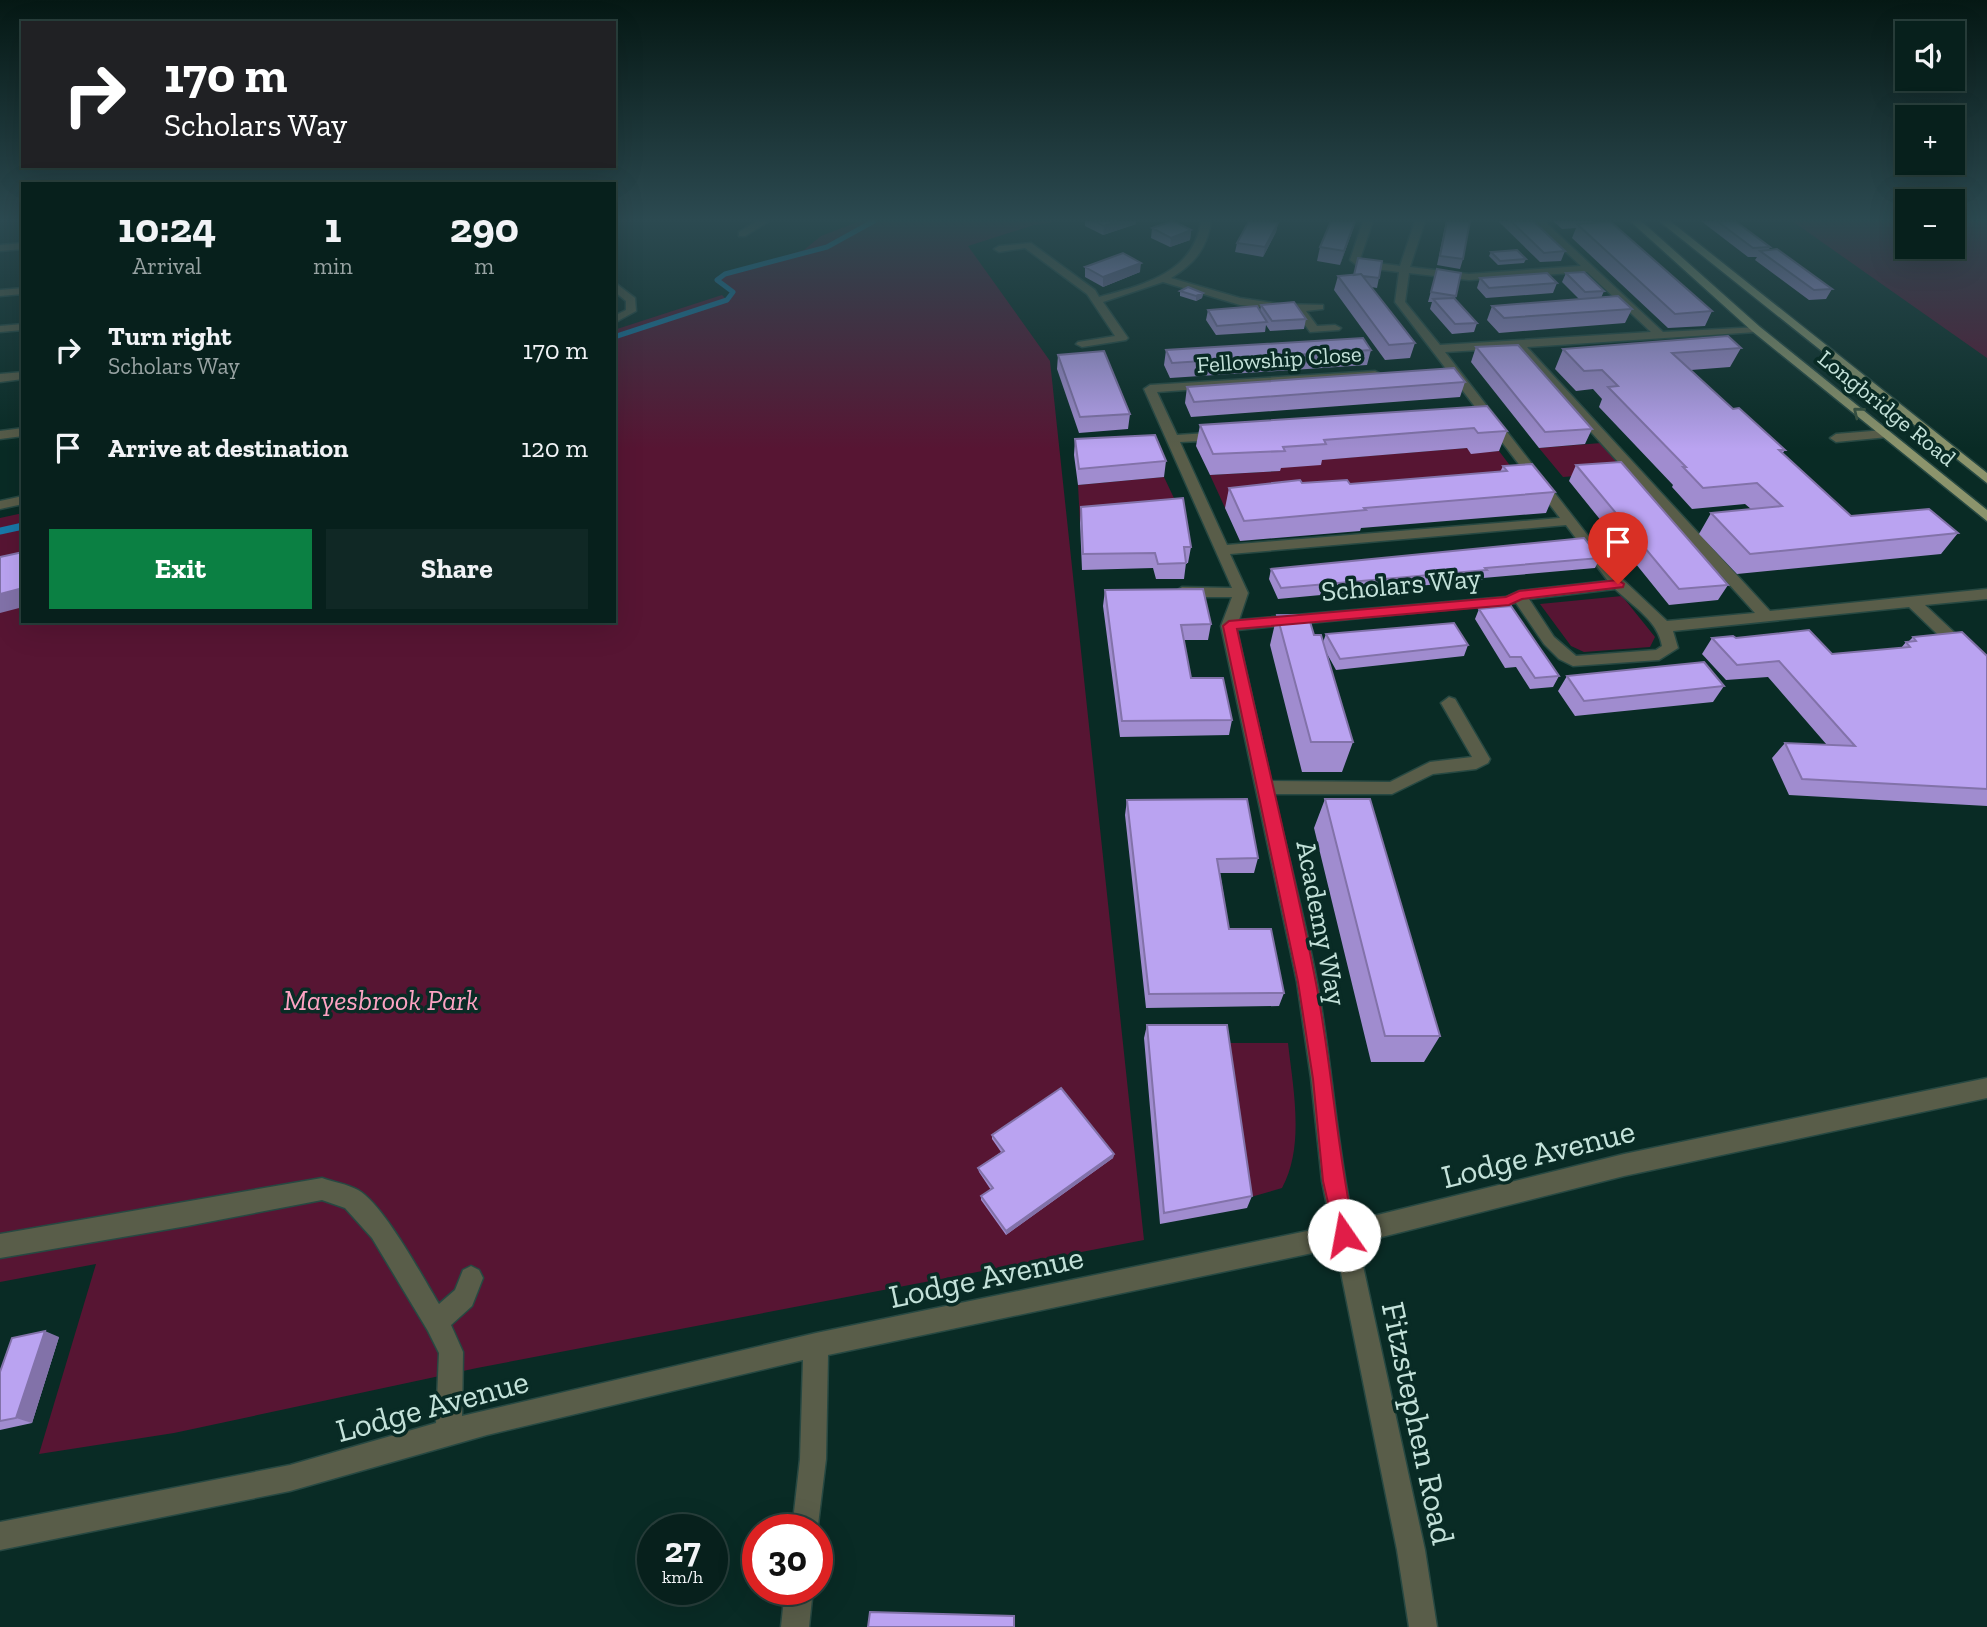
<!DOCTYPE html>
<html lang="en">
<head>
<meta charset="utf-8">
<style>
  body { margin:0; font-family:"Zilla Slab",serif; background:#102825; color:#f1f3f6; height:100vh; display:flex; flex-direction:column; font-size:26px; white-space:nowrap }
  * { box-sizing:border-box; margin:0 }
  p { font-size:23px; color:#98a3a3 }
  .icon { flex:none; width:38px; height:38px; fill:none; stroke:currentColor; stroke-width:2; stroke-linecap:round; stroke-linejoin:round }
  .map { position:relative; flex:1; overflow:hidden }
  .side { position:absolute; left:21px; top:182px; width:595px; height:441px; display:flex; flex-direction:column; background:#07201c; border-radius:0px; box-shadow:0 7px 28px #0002,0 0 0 2px #283e3b }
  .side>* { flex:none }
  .top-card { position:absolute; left:21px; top:21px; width:595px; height:147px; border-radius:0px; box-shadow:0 7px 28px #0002,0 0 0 2px #283e3b; background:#202124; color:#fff; overflow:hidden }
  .controls { position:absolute; left:1895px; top:21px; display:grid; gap:14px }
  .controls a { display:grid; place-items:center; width:70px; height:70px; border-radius:0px; background:#07201c; box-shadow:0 7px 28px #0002,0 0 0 2px #283e3b; font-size:35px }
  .speed { position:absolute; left:637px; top:1514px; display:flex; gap:14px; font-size:35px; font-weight:700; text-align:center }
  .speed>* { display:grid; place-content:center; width:91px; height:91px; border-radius:50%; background:#07201c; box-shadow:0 7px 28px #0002,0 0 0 2px #283e3b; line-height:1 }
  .speed small { font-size:18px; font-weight:400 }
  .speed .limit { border:10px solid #d22; background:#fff; color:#111 }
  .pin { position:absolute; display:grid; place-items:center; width:60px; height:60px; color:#fff; margin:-72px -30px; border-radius:50% 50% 50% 0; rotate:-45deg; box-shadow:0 0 7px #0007 }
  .pin .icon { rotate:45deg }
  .me { position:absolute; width:77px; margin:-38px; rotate:348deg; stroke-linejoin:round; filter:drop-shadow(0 0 5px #0008) }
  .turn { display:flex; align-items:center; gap:24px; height:147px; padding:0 28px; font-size:32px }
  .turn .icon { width:91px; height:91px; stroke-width:2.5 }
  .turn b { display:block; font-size:49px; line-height:60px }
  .eta { display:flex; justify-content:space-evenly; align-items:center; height:119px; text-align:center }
  .eta b { font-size:42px; font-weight:800; line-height:49px }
  .primary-button { display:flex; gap:14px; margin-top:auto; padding:14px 28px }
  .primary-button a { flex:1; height:80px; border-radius:0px; background:#0b8043; color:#fff; font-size:28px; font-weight:800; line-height:80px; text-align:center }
  .primary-button a+a { background:#102825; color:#f1f3f6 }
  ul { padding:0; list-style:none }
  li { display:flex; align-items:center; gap:21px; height:98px; padding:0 28px }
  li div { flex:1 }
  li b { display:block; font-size:26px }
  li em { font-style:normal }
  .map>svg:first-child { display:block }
  .green { fill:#571533 }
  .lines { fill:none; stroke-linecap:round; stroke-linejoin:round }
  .stream-far1 { stroke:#1878a8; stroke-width:5 }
  .stream { stroke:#1878a8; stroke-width:7 }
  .minor-casing { stroke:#274842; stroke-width:3 }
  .major-casing { stroke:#274842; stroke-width:3 }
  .minor { fill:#595d49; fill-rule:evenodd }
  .major { fill:#8c946c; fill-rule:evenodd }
  .wall { fill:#a08ccf }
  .shaded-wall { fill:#8272a9 }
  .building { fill:#baa3f1; stroke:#8272a9; stroke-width:2 }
  .oneway { stroke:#37503e }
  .route { fill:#e11d48; stroke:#92132f; stroke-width:2 }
  .labels { text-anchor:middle; stroke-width:7; stroke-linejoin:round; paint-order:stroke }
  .far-street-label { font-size:23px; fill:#c4e2da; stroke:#092b25 }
  .street-label { font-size:28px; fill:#c4e2da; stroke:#092b25 }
  .park-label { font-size:28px; font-style:italic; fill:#fda3c3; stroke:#092b25 }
  .near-street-label { font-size:33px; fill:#c4e2da; stroke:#092b25 }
</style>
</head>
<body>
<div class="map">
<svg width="1987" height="1627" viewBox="0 0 1987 1627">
  <rect width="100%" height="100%" fill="#092b25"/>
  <!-- green -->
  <path class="green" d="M 860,221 L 1060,221 L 1034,225 L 968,246 L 1050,361 L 1144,1240 L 477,1368 L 174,1433 L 39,1454 L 96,1264 L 0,1282 L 0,518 L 23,513 L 23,621 L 614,621 L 614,330 L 722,295 L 726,299 L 732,292 L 715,282 L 716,277 L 804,250 L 821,236 Z
    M 1792,221 L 1907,221 L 1908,247 L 1953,247 L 1953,221 L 1987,221 L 1987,358 Z
    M 1601,443 L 1626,472 L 1563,477 L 1539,448 Z
    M 1467,448 L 1471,453 L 1499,451 L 1524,484 L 1226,510 L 1210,475 L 1280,471 L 1279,468 L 1318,460 Z
    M 1164,477 L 1181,513 L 1080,523 L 1078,485 Z
    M 1622,596 L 1655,637 L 1650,647 L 1584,652 L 1571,646 L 1540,604 Z
    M 1228,1043 L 1288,1043 C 1293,1088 1305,1146 1282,1188 L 1251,1197 Z"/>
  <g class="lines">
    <!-- stream-far1 -->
    <path class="stream-far1" d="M 614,337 L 727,300 L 733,292 L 717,280 L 725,274 L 827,247 L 874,221"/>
    <!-- stream -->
    <path class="stream" d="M 0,531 L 23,526"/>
    <defs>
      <path id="minor" d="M 757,221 L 769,221 L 745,236 L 739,236 L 739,232 Z
        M 1201,221 L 1211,221 C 1207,249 1194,264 1171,278 L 1240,298 L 1280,304 L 1323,305 L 1323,309 L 1306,311 L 1317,326 L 1335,325 L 1341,328 L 1339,330 L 1310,332 L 1295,311 L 1240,305 L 1163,282 L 1103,302 L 1128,338 L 1126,340 L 1082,347 L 1076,344 L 1078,342 L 1115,336 L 1087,294 L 1025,248 L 999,252 L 994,249 L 999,246 L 1031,243 L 1095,290 L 1099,297 C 1143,285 1194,273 1201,221 Z
        M 1363,221 L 1373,221 L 1360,259 L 1362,261 L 1400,266 L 1415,221 L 1425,221 L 1410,267 L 1469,274 L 1581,266 L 1533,221 L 1544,221 L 1663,332 L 1760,327 L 1760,331 L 1756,332 L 1527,347 L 1770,611 L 1987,589 L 1987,599 L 1925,605 L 1987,663 L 1987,677 L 1981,676 L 1909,607 L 1673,631 L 1678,648 L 1659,660 L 1573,666 L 1559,659 L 1544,644 L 1516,603 L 1237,630 L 1271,781 L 1390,782 L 1430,762 L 1472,757 L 1441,703 L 1449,697 L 1455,699 L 1490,759 L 1488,763 L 1476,769 L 1433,774 L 1392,794 L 1274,794 C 1288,856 1305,919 1317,982 C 1332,1061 1336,1143 1353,1221 L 1624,1154 L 1987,1078 L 1987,1098 L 1624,1176 L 1358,1243 L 1425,1550 L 1437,1627 L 1409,1627 L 1397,1550 L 1336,1248 L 828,1355 L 826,1459 L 817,1533 L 817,1530 L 792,1530 L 800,1459 L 803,1360 L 487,1435 L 290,1491 L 0,1550 L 0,1522 L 290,1465 L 436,1423 L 439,1353 L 428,1331 L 372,1238 L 345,1208 L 322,1200 L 187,1226 L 0,1258 L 0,1234 L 322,1178 C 333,1182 347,1184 358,1190 C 384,1205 422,1276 439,1304 L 455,1290 L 463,1270 L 471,1266 L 479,1270 L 483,1278 L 472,1306 L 451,1325 L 463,1352 L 462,1416 L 816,1333 L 1331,1226 L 1322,1181 L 1311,1078 L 1297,982 L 1221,626 L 1232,597 L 1182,597 L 1175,592 L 1182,587 L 1232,588 L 1144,389 L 1150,385 L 1375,371 L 1381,374 L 1375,377 L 1157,392 L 1177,435 L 1222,432 L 1228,436 L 1222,440 L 1180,442 L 1227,545 L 1560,518 L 1395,302 L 1399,272 L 1359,267 L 1350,260 ZM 1587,272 L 1651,332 L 1440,345 L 1405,302 L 1409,273 L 1469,280 ZM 1515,348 L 1755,613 L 1667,621 L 1620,577 L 1445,352 ZM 1566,525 L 1608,581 L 1519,591 L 1506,597 L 1239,620 L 1248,593 L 1230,554 ZM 1615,589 C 1634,607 1658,621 1662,646 L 1656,650 L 1576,656 L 1554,637 L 1529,599 Z
        M 23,243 L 23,249 L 0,251 L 0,245 Z
        M 614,282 L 635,298 L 636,311 L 614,323 L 614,316 L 626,310 L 626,301 L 614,291 Z
        M 23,288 L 23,294 L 0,296 L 0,290 Z
        M 23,324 L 23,330 L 0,332 L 0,326 Z
        M 23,372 L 23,379 L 0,382 L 0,374 Z
        M 23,428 L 23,436 L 0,439 L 0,431 Z
        M 1884,430 L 1890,434 L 1888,437 L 1836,442 L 1830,438 L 1836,434 Z
        M 23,496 L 23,504 L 0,509 L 0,501 Z
        M 785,1589 L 813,1589 L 809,1627 L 781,1627 Z"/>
      <path id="major" d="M 1630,221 L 1641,221 L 1760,327 L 1987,510 L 1987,521 L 1752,331 Z
        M 1659,221 L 1670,221 L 1987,473 L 1987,483 Z"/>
    </defs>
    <!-- minor casing -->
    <use href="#minor" class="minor-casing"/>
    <!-- major casing -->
    <use href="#major" class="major-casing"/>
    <!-- minor -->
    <use href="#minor" class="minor"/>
    <!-- major -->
    <use href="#major" class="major"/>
  </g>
  <!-- wall -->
  <path class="wall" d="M 1085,221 L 1136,221 L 1136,224 L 1103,235 L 1085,226 Z
    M 1331,221 L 1356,221 L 1340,265 L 1317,261 L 1320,247 Z
    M 1446,221 L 1470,221 L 1463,259 L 1460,269 L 1437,265 Z
    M 1498,221 L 1533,221 L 1565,251 L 1561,261 L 1540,262 Z
    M 1553,221 L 1594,221 L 1593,223 L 1712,311 L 1705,326 L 1668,328 L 1572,238 L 1576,228 L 1562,229 Z
    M 1701,221 L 1735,221 L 1770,247 L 1769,250 L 1832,289 L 1826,299 L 1809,300 L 1755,260 L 1757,257 L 1748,257 Z
    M 1278,223 L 1276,232 L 1263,257 L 1235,252 L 1237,243 Z
    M 1152,228 L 1191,230 L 1190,240 L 1170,247 L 1151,238 Z
    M 1491,252 L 1526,259 L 1524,263 L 1498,265 L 1489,256 Z
    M 1085,267 L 1140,272 L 1103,287 L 1085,277 Z
    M 1437,269 L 1461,273 L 1455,299 L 1477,323 L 1474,332 L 1452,334 L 1430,309 L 1432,302 L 1428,302 Z
    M 1566,273 L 1604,291 L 1601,298 L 1632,309 L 1625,323 L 1499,333 L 1487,320 L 1492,306 L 1579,299 L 1562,282 Z
    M 1354,275 L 1379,278 L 1377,288 L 1371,287 L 1415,343 L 1410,358 L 1385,360 L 1334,290 L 1338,276 Z
    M 1480,278 L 1557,283 L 1553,293 L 1486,298 L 1477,288 Z
    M 1180,291 L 1203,293 L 1202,298 L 1196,301 L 1180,296 Z
    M 1261,305 L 1306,319 L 1304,329 L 1270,331 L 1266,325 L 1265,332 L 1216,335 L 1206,320 L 1208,310 L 1260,311 Z
    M 1476,347 L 1592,429 L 1585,444 L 1539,448 L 1471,362 Z
    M 1741,348 L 1730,367 L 1691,370 L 1733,409 L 1785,450 L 1782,454 L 1851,516 L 1958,533 L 1941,554 L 1737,574 L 1699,534 L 1711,513 L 1751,509 L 1745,504 L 1692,509 L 1672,487 L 1673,485 L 1599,407 L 1602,399 L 1593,389 L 1576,391 L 1555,369 L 1563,349 Z
    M 1166,350 L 1371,350 L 1367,365 L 1170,378 L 1164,365 Z
    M 1058,355 L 1130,414 L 1128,429 L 1079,433 L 1057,369 Z
    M 1465,382 L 1460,397 L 1191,417 L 1185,403 L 1187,387 Z
    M 1487,406 L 1507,431 L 1499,451 L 1471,454 L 1467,448 L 1322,460 L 1321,465 L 1281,468 L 1280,471 L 1210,475 L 1196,446 L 1200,425 Z
    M 1075,439 L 1166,461 L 1164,477 L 1078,485 L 1074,455 Z
    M 1576,465 L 1728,585 L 1718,600 L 1669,605 L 1569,481 Z
    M 1503,466 L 1555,492 L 1546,513 L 1361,528 L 1360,531 L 1240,541 L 1225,508 L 1229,488 L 1302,483 L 1350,484 L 1500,472 Z
    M 1081,507 L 1191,547 L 1188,563 L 1186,563 L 1184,579 L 1156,579 L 1153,568 L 1082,570 L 1080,523 Z
    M 1600,558 L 1595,568 L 1483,578 L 1482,580 L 1278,599 L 1269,579 L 1271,569 Z
    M 1105,590 L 1211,624 L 1208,640 L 1184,640 L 1191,678 L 1232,720 L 1229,735 L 1120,737 L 1103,606 Z
    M 1479,609 L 1559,676 L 1553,687 L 1530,689 L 1516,667 L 1505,668 L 1475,619 Z
    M 1277,615 L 1323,642 L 1326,634 L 1468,645 L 1464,656 L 1336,670 L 1325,650 L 1353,742 L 1342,772 L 1302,772 L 1270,645 Z
    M 1913,637 L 1987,656 L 1987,806 L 1789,795 L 1772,758 L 1785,743 L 1827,745 L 1768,677 L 1726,680 L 1702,654 L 1712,638 L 1832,654 L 1901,648 L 1906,642 L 1908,642 Z
    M 1567,676 L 1724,686 L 1713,702 L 1575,716 L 1558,691 Z
    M 1325,799 L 1440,1036 L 1424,1062 L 1371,1062 L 1314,828 Z
    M 1127,800 L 1258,858 L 1254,873 L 1220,873 L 1229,929 L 1284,993 L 1279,1006 L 1146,1008 L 1125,815 Z
    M 1147,1025 L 1252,1196 L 1247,1208 L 1160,1224 L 1144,1038 Z
    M 992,1135 L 1114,1154 L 1113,1158 L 1006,1235 L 981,1200 L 981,1196 L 991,1190 L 979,1172 L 978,1168 L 1001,1152 L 992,1139 Z
    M 59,1337 L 32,1423 L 0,1430 L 0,1372 Z"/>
  <!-- shaded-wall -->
  <path class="shaded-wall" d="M 1117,221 L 1136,221 L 1136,224 L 1103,235 L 1104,226 Z
    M 1355,221 L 1356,221 L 1340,265 L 1344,251 Z
    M 1278,223 L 1276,232 L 1263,257 L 1265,247 Z
    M 1191,230 L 1190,240 L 1170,247 L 1171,238 Z
    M 1141,263 L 1140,272 L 1103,287 L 1103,277 Z
    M 1203,293 L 1202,298 L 1196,301 L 1196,296 Z
    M 23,588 L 23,607 L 0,613 L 0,594 Z
    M 1114,1154 L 1113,1158 L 1006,1235 L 1006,1231 Z
    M 45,1331 L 59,1337 L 32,1423 L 16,1418 Z"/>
  <!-- building -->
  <path class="building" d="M 1095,221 L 1117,221 L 1104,226 Z
    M 1173,221 L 1191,230 L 1171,238 L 1152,228 Z
    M 1249,221 L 1265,221 L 1278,223 L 1265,247 L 1237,243 Z
    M 1331,221 L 1355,221 L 1344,251 L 1320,247 Z
    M 1447,221 L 1470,221 L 1463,259 L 1440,256 Z
    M 1511,221 L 1533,221 L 1565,251 L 1544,253 Z
    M 1717,221 L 1735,221 L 1770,247 L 1753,248 Z
    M 1611,222 L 1712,311 L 1675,314 L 1577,224 Z
    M 1777,249 L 1832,289 L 1814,290 L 1760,251 Z
    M 1517,250 L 1526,259 L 1500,261 L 1491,252 Z
    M 1123,253 L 1141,263 L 1103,277 L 1085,267 Z
    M 1358,258 L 1382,261 L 1379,278 L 1363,276 L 1361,274 L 1354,275 Z
    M 1437,269 L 1461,273 L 1456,296 L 1431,292 Z
    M 1584,272 L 1604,291 L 1585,292 L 1566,273 Z
    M 1547,273 L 1557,283 L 1489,288 L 1480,278 Z
    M 1361,274 L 1415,343 L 1389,345 L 1338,276 Z
    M 1188,287 L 1203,293 L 1196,296 L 1180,291 Z
    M 1618,296 L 1632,309 L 1504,318 L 1492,306 Z
    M 1454,298 L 1477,323 L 1455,324 L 1433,299 Z
    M 1294,302 L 1306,319 L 1272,321 L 1261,305 Z
    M 1257,306 L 1267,322 L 1217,326 L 1208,310 Z
    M 1728,336 L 1741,348 L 1672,353 L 1733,409 L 1739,408 L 1785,450 L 1779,450 L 1851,516 L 1929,509 L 1958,533 L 1750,554 L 1711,513 L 1782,506 L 1757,483 L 1703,488 L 1683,467 L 1686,467 L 1608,387 L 1618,386 L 1602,370 L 1584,371 L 1563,349 Z
    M 1363,338 L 1371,350 L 1172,363 L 1166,350 Z
    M 1518,345 L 1592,429 L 1545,432 L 1476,347 Z
    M 1104,351 L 1130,414 L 1080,417 L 1058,355 Z
    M 1454,368 L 1465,382 L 1194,402 L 1187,387 Z
    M 1487,406 L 1507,431 L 1478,433 L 1474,428 L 1324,440 L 1326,444 L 1283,447 L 1285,451 L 1213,454 L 1200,425 Z
    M 1155,435 L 1166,461 L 1079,469 L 1075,439 Z
    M 1621,462 L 1728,585 L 1679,589 L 1576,465 Z
    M 1532,464 L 1555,492 L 1364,508 L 1366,510 L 1244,521 L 1229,488 L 1300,480 L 1302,483 L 1347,480 L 1350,484 L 1507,471 L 1503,466 Z
    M 1183,498 L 1191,547 L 1184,547 L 1186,563 L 1158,564 L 1155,553 L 1083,554 L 1081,507 Z
    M 1584,538 L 1600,558 L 1485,568 L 1487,570 L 1281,588 L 1271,569 Z
    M 23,552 L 23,588 L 0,594 L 0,557 Z
    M 1203,589 L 1211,624 L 1181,625 L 1191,678 L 1223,678 L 1232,720 L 1122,721 L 1105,590 Z
    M 1511,606 L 1559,676 L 1535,678 L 1521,657 L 1510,657 L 1479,609 Z
    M 1277,615 L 1308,615 L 1314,635 L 1321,635 L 1353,742 L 1311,742 Z
    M 1454,623 L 1468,645 L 1340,659 L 1326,634 Z
    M 1809,630 L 1832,654 L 1910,647 L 1906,642 L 1916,641 L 1913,637 L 1962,632 L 1987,656 L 1987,789 L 1802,779 L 1785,743 L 1855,746 L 1779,661 L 1737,665 L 1712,638 L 1733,636 L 1736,638 Z
    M 1704,662 L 1724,686 L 1584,701 L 1567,676 Z
    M 1247,799 L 1258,858 L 1217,859 L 1229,929 L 1271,929 L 1284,993 L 1149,994 L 1127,800 Z
    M 1325,799 L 1370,799 L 1440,1036 L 1385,1036 Z
    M 1147,1025 L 1227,1025 L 1252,1196 L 1164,1213 Z
    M 1061,1088 L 1114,1154 L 1006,1231 L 981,1196 L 993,1188 L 978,1168 L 1004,1151 L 992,1135 Z
    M 45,1331 L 16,1418 L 0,1421 L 0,1372 L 12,1338 Z
    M 870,1612 L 1014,1616 L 1014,1627 L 868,1627 Z"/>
  <!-- one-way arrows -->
  <defs><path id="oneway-chevron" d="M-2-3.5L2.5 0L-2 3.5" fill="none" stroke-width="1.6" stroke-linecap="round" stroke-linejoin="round" transform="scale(1.75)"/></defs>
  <use class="oneway" href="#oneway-chevron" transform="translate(1858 412) rotate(-141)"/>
  <!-- sky -->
  <linearGradient id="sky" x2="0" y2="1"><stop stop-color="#051814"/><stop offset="0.49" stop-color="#2c4a51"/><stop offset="1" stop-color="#2c4a51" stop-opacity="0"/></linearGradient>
  <rect width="1987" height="449" fill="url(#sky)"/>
  <!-- route -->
  <path class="route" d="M 1618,580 L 1624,584 L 1623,587 L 1522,599 L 1509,605 L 1237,629 C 1263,747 1293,864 1316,983 C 1332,1066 1337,1152 1355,1235 L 1352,1242 L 1344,1245 L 1337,1242 L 1323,1181 L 1313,1079 L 1298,982 L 1223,626 L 1229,621 L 1506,597 L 1519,591 Z"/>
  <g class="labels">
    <!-- far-street labels -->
    <g class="far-street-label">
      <text transform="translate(1279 359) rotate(-4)" y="8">Fellowship Close</text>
      <text transform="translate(1887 408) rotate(39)" y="8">Longbridge Road</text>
    </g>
    <!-- street labels -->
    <g class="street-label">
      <text transform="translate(1401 584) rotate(-5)" y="10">Scholars Way</text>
      <text transform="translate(1322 923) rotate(79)" y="10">Academy Way</text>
    </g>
    <!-- park labels -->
    <g class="park-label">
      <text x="381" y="1010">Mayesbrook Park</text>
    </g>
    <!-- near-street labels -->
    <g class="near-street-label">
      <text transform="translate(1538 1153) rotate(-14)" y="12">Lodge Avenue</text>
      <text transform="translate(986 1276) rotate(-12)" y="12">Lodge Avenue</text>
      <text transform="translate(432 1405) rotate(-15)" y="12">Lodge Avenue</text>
      <text transform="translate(1419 1423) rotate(78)" y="12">Fitzstephen Road</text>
    </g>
  </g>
</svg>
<div class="controls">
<a><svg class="icon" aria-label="sound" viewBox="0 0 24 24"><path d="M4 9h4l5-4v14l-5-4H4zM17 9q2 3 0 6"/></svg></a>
<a>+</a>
<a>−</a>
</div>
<div class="speed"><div>27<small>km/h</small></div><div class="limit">30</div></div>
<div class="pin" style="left:1618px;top:584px;background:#d93025"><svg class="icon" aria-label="arrive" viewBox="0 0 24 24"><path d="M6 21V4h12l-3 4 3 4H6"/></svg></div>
<svg class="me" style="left:1344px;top:1235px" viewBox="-20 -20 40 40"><circle r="19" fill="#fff"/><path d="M0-13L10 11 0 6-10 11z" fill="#e11d48"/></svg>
<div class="top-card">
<div class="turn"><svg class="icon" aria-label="right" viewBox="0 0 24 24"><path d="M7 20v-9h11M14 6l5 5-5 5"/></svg><div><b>170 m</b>Scholars Way</div></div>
</div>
<section class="side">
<div class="eta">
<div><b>10:24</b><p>Arrival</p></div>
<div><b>1</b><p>min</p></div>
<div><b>290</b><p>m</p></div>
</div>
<ul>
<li><svg class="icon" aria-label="right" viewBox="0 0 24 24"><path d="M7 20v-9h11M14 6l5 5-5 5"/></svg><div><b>Turn right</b><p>Scholars Way</p></div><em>170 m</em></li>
<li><svg class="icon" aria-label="arrive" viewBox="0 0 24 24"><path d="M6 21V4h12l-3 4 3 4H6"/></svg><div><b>Arrive at destination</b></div><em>120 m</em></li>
</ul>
<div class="primary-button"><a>Exit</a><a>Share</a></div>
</section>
</div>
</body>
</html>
